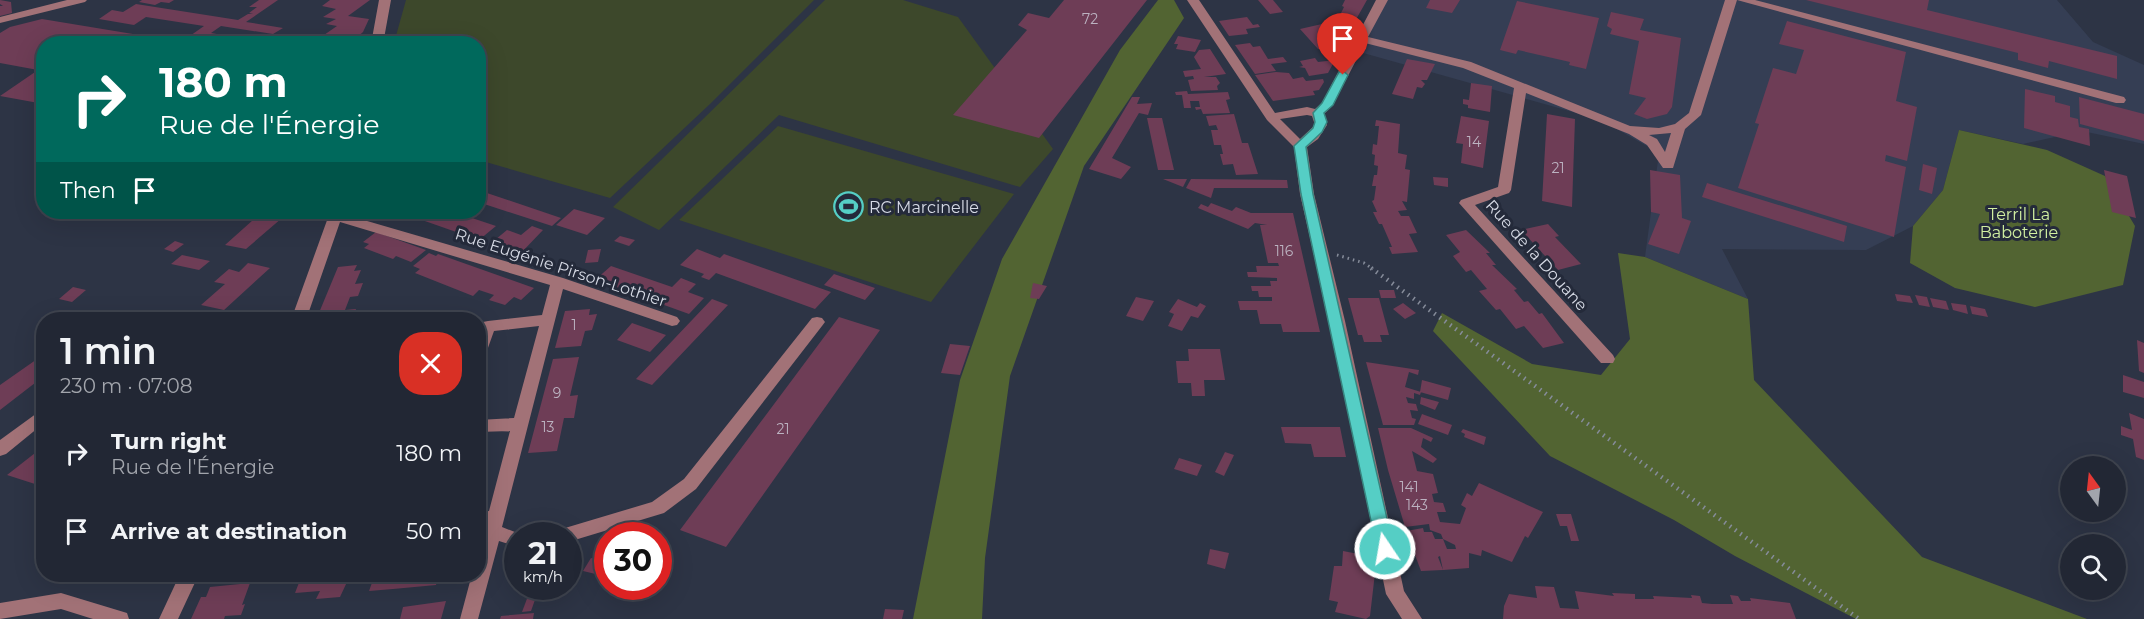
<!DOCTYPE html>
<html lang="en">
<head>
<meta charset="utf-8">
<style>
  body { margin:0; font-family:Montserrat,sans-serif; background:#2a2f3c; color:#f1f3f6; height:100vh; display:flex; flex-direction:column; font-size:22px; white-space:nowrap }
  * { box-sizing:border-box; margin:0 }
  p { font-size:20px; color:#a2a5ac }
  .icon { flex:none; width:33px; height:33px; fill:none; stroke:currentColor; stroke-width:2; stroke-linecap:round; stroke-linejoin:round }
  .map { position:relative; flex:1; overflow:hidden }
  .drawer { position:absolute; left:36px; top:312px; width:450px; height:270px; display:flex; flex-direction:column; background:#222734; border-radius:24px; box-shadow:0 6px 24px #0002,0 0 0 2px #3f444f }
  .drawer>* { flex:none }
  .top-card { position:absolute; left:36px; top:36px; width:450px; height:183px; border-radius:24px; box-shadow:0 6px 24px #0002,0 0 0 2px #3f444f; background:#00695c; color:#fff; overflow:hidden }
  .needle { width:39px; rotate:345deg }
  .buttons { position:absolute; left:2060px; top:456px; display:grid; gap:12px }
  .buttons a { display:grid; place-items:center; width:66px; height:66px; border-radius:50%; background:#222734; box-shadow:0 6px 24px #0002,0 0 0 2px #3f444f; font-size:30px }
  .speed { position:absolute; left:504px; top:522px; display:flex; gap:12px; font-size:30px; font-weight:700; text-align:center }
  .speed>* { display:grid; place-content:center; width:78px; height:78px; border-radius:50%; background:#222734; box-shadow:0 6px 24px #0002,0 0 0 2px #3f444f; line-height:1 }
  .speed small { font-size:15px; font-weight:400 }
  .speed .limit { border:9px solid #d22; background:#fff; color:#111 }
  .pin { position:absolute; display:grid; place-items:center; width:51px; height:51px; color:#fff; margin:-62px -26px; border-radius:50% 50% 50% 0; rotate:-45deg; box-shadow:0 0 6px #0007 }
  .pin .icon { rotate:45deg }
  .me { position:absolute; width:66px; margin:-33px; rotate:348deg; stroke-linejoin:round; filter:drop-shadow(0 0 4px #0008) }
  .turn { display:flex; align-items:center; gap:21px; height:126px; padding:0 24px; font-size:27px }
  .turn .icon { width:78px; height:78px; stroke-width:2.5 }
  .turn b { display:block; font-size:42px; line-height:51px }
  .then { display:flex; align-items:center; height:57px; padding:0 24px; background:#0003; gap:12px; font-size:22px }
  .round { display:grid; place-items:center; flex:none; width:63px; height:63px; border-radius:24px; background:#2a2f3c }
  .overview { display:flex; align-items:center; justify-content:space-between; height:102px; padding:0 24px }
  h1 { font-size:36px; font-weight:600; line-height:45px }
  ul { padding:0; list-style:none }
  li { display:flex; align-items:center; gap:18px; height:78px; padding:0 24px }
  li div { flex:1 }
  li b { display:block; font-size:22px }
  li em { font-style:normal }
  .map>svg:first-child { display:block }
  .built { fill:#353e54 }
  .green { fill:#3d482b }
  .forest { fill:#526432 }
  .building { fill:#6e3d56 }
  .lines { fill:none; stroke-linecap:round; stroke-linejoin:round }
  .path-far1 { stroke:#868c9a; stroke-width:3; stroke-dasharray:1.5 4; stroke-linecap:butt }
  .path { stroke:#868c9a; stroke-width:4.5; stroke-dasharray:1.5 5; stroke-linecap:butt }
  .minor { fill:#a27277; fill-rule:evenodd }
  .route { fill:#55cec5; stroke:#378680; stroke-width:1.5 }
  .labels { text-anchor:middle; stroke-width:6; stroke-linejoin:round; paint-order:stroke }
  .number-label { font-size:14px; fill:#bcb3c1 }
  .poi-label { font-size:16px; fill:#d6dae5; stroke:#242a3a; text-anchor:start }
  .park-label { font-size:16px; fill:#d1efa1; stroke:#242a3a }
  .street-label { font-size:16px; fill:#d6dae5; stroke:#242a3a }
</style>
</head>
<body>
<div class="map">
<svg width="2144" height="619" viewBox="0 0 2144 619">
  <rect width="100%" height="100%" fill="#2d3445"/>
  <!-- built -->
  <path class="built" d="M 1377,0 L 2057,0 L 2093,42 L 2144,65 L 2144,144 L 2082,131 L 2023,144 L 1959,130 L 1943,190 L 1913,226 L 1866,250 L 1722,249 L 1748,299 L 1645,257 L 1659,153 L 1601,120 L 1349,49 Z"/>
  <!-- green -->
  <path class="green" d="M 406,0 L 814,0 L 710,104 L 610,198 L 479,160 L 478,44 L 394,43 Z
    M 825,0 L 903,0 L 958,17 L 1053,149 L 1020,187 L 779,115 L 659,230 L 613,207 Z
    M 778,126 L 1014,194 L 931,302 L 679,220 Z"/>
  <!-- forest -->
  <path class="forest" d="M 1158,0 L 1174,0 L 1184,18 L 1084,166 L 1010,376 L 985,558 L 982,619 L 913,619 L 960,380 L 1002,259 L 1120,50 Z
    M 1959,130 L 2047,150 L 2105,176 L 2135,226 L 2123,285 L 2035,307 L 1955,288 L 1910,263 L 1913,226 L 1943,190 Z
    M 1618,253 L 1645,257 L 1748,299 L 1754,380 L 1922,557 L 2087,619 L 1856,619 L 1735,556 L 1674,520 L 1550,456 L 1433,331 L 1442,313 L 1532,364 L 1601,375 L 1630,339 Z"/>
  <!-- building -->
  <path class="building" d="M 0,0 L 11,2 L 12,13 L 0,16 L 0,6 L 3,6 L 0,4 Z
    M 142,0 L 174,0 L 169,3 L 161,2 L 155,5 L 139,2 Z
    M 259,0 L 278,0 L 246,22 L 283,28 L 273,34 L 221,26 L 211,33 L 263,42 L 260,44 L 190,44 L 196,39 L 187,38 L 204,26 L 146,17 L 134,25 L 99,19 L 112,10 L 123,12 L 136,4 L 238,20 L 248,14 L 253,14 L 249,13 L 257,7 L 249,7 Z
    M 330,0 L 370,0 L 348,16 L 369,19 L 363,32 L 354,40 L 324,35 L 337,26 L 326,24 L 336,19 L 323,17 L 336,9 L 322,6 Z
    M 1064,0 L 1147,0 L 1039,138 L 953,115 L 1027,30 L 1018,25 L 1028,13 L 1049,18 Z
    M 1258,0 L 1273,0 L 1283,12 L 1270,14 Z
    M 1345,0 L 1367,0 L 1354,23 L 1338,19 L 1344,7 L 1342,6 Z
    M 1430,0 L 1460,0 L 1452,13 L 1426,8 Z
    M 1806,0 L 1929,0 L 1927,10 L 2117,56 L 2117,79 L 2049,61 L 2048,68 L 2018,60 L 2018,53 Z
    M 1517,1 L 1599,18 L 1586,69 L 1569,65 L 1570,62 L 1518,50 L 1516,54 L 1500,50 Z
    M 1611,12 L 1644,19 L 1640,30 L 1681,38 L 1672,107 L 1667,114 L 1647,119 L 1634,114 L 1646,98 L 1629,94 L 1639,41 L 1610,34 L 1612,29 L 1607,26 Z
    M 1247,17 L 1253,25 L 1258,24 L 1260,27 L 1246,29 L 1248,34 L 1229,36 L 1219,21 Z
    M 42,19 L 145,36 L 134,44 L 44,44 L 44,104 L 0,96 L 38,70 L 0,63 L 0,33 L 10,27 Z
    M 1787,21 L 1906,52 L 1896,101 L 1917,107 L 1907,161 L 1886,155 L 1885,161 L 1906,167 L 1894,237 L 1738,188 L 1759,124 L 1755,123 L 1773,68 L 1796,74 L 1804,50 L 1779,44 Z
    M 1322,24 L 1327,31 L 1340,45 L 1318,49 L 1300,29 Z
    M 1178,36 L 1201,40 L 1195,52 L 1176,49 L 1178,44 L 1174,44 Z
    M 317,38 L 341,42 L 340,44 L 310,44 Z
    M 1250,43 L 1253,47 L 1260,46 L 1268,59 L 1283,57 L 1287,62 L 1271,64 L 1276,71 L 1255,74 L 1235,45 Z
    M 1210,49 L 1226,74 L 1204,77 L 1216,77 L 1220,83 L 1217,86 L 1218,90 L 1191,91 L 1188,80 L 1194,79 L 1193,76 L 1185,77 L 1183,71 L 1201,69 L 1194,57 L 1199,50 Z
    M 1315,58 L 1318,62 L 1335,60 L 1328,73 L 1309,76 L 1305,68 L 1299,67 L 1303,66 L 1300,61 Z
    M 1407,59 L 1435,64 L 1427,80 L 1421,80 L 1425,84 L 1422,88 L 1417,87 L 1413,99 L 1392,94 Z
    M 1276,72 L 1289,73 L 1293,79 L 1303,77 L 1306,81 L 1323,79 L 1324,82 L 1319,90 L 1313,91 L 1315,95 L 1273,101 L 1255,75 Z
    M 1471,83 L 1492,86 L 1490,112 L 1468,108 L 1468,105 L 1463,104 L 1463,99 L 1469,100 Z
    M 2025,89 L 2055,96 L 2055,102 L 2070,106 L 2070,117 L 2078,119 L 2079,127 L 2089,129 L 2090,146 L 2024,128 Z
    M 1187,91 L 1188,94 L 1228,92 L 1230,99 L 1226,100 L 1230,113 L 1203,114 L 1201,109 L 1196,110 L 1195,107 L 1200,107 L 1199,101 L 1190,101 L 1191,108 L 1184,108 L 1182,95 L 1176,95 L 1175,92 Z
    M 1132,97 L 1140,97 L 1137,104 L 1152,103 L 1148,115 L 1139,113 L 1112,158 L 1131,167 L 1121,179 L 1089,169 Z
    M 2079,97 L 2144,114 L 2144,141 L 2080,124 Z
    M 1234,114 L 1242,143 L 1248,143 L 1258,174 L 1236,175 L 1233,164 L 1223,165 L 1220,154 L 1223,154 L 1221,145 L 1214,145 L 1211,130 L 1218,130 L 1216,125 L 1209,126 L 1206,116 Z
    M 1547,114 L 1575,119 L 1572,207 L 1542,201 Z
    M 1461,116 L 1489,121 L 1483,168 L 1461,163 L 1463,144 L 1456,143 Z
    M 1147,118 L 1162,118 L 1174,170 L 1158,170 Z
    M 1376,120 L 1400,124 L 1398,153 L 1407,155 L 1405,169 L 1410,170 L 1407,202 L 1402,201 L 1407,210 L 1398,211 L 1401,216 L 1409,216 L 1417,233 L 1409,234 L 1418,252 L 1392,254 L 1389,247 L 1392,247 L 1382,224 L 1379,224 L 1373,212 L 1377,212 L 1372,201 L 1374,200 L 1376,186 L 1372,186 L 1374,175 L 1377,175 L 1378,166 L 1374,165 L 1375,155 L 1372,154 L 1373,144 L 1377,145 L 1379,126 L 1375,126 Z
    M 1923,164 L 1937,168 L 1932,194 L 1919,190 Z
    M 1650,170 L 1680,175 L 1682,218 L 1691,221 L 1679,254 L 1648,244 L 1660,214 L 1651,212 Z
    M 2104,170 L 2127,176 L 2136,218 L 2112,212 Z
    M 1433,177 L 1448,178 L 1448,187 L 1434,185 Z
    M 1163,179 L 1187,179 L 1183,187 Z
    M 1191,179 L 1287,180 L 1288,188 L 1214,188 L 1211,198 L 1186,188 Z
    M 1707,183 L 1847,226 L 1844,242 L 1702,197 Z
    M 478,190 L 561,218 L 552,226 L 478,202 Z
    M 1211,203 L 1232,211 L 1236,207 L 1251,213 L 1293,213 L 1320,332 L 1283,332 L 1281,324 L 1260,324 L 1257,310 L 1240,310 L 1238,301 L 1272,301 L 1272,297 L 1259,297 L 1258,291 L 1252,291 L 1251,286 L 1271,286 L 1270,281 L 1277,281 L 1277,278 L 1248,277 L 1247,272 L 1257,272 L 1256,266 L 1279,266 L 1278,263 L 1268,263 L 1260,225 L 1267,225 L 1255,223 L 1248,229 L 1198,208 L 1201,204 L 1208,207 Z
    M 574,209 L 605,218 L 587,235 L 556,225 Z
    M 256,212 L 289,212 L 246,249 L 225,245 L 253,220 L 248,218 Z
    M 433,212 L 454,212 L 496,226 L 479,240 L 422,220 Z
    M 1548,224 L 1559,236 L 1555,237 L 1581,264 L 1558,270 L 1521,230 Z
    M 532,226 L 543,230 L 520,254 L 490,244 L 507,230 L 521,235 Z
    M 1466,230 L 1490,253 L 1486,253 L 1496,265 L 1492,265 L 1517,289 L 1514,290 L 1524,302 L 1528,301 L 1539,314 L 1542,313 L 1564,343 L 1543,348 L 1524,326 L 1516,329 L 1500,309 L 1496,310 L 1479,291 L 1487,289 L 1471,270 L 1466,272 L 1453,256 L 1460,252 L 1446,235 Z
    M 376,232 L 426,250 L 411,262 L 396,256 L 393,259 L 364,248 L 369,244 L 363,242 Z
    M 620,236 L 635,240 L 629,246 L 614,241 Z
    M 175,241 L 184,244 L 173,252 L 164,249 Z
    M 601,249 L 598,262 L 585,263 L 588,250 Z
    M 697,249 L 720,258 L 724,254 L 831,292 L 815,309 L 716,273 L 709,280 L 701,277 L 704,274 L 680,265 Z
    M 429,253 L 436,256 L 438,254 L 534,288 L 521,300 L 514,297 L 505,305 L 489,300 L 494,295 L 479,290 L 473,296 L 415,273 L 420,269 L 413,266 Z
    M 182,255 L 210,261 L 199,270 L 171,264 Z
    M 248,263 L 270,268 L 224,310 L 201,305 L 225,284 L 214,282 L 229,269 L 239,272 Z
    M 357,265 L 354,271 L 361,270 L 355,284 L 363,283 L 358,296 L 350,297 L 345,310 L 356,309 L 352,320 L 316,320 L 338,267 Z
    M 611,266 L 672,287 L 681,278 L 696,284 L 688,292 L 704,298 L 689,314 L 595,280 Z
    M 834,274 L 875,288 L 865,300 L 824,285 Z
    M 1033,283 L 1047,286 L 1039,299 L 1030,298 Z
    M 73,287 L 86,290 L 72,302 L 59,299 Z
    M 1379,290 L 1394,290 L 1396,298 L 1381,298 Z
    M 1895,294 L 1910,296 L 1913,303 L 1897,301 Z
    M 1915,295 L 1927,297 L 1930,307 L 1919,305 Z
    M 1136,297 L 1154,301 L 1143,321 L 1126,316 Z
    M 1348,298 L 1379,298 L 1389,335 L 1380,335 L 1382,342 L 1364,342 L 1362,335 L 1358,335 Z
    M 1930,298 L 1946,301 L 1949,310 L 1933,307 Z
    M 712,299 L 728,305 L 652,385 L 636,379 Z
    M 1178,299 L 1197,307 L 1200,303 L 1206,306 L 1198,318 L 1191,316 L 1182,331 L 1168,326 L 1174,314 L 1169,312 Z
    M 1403,303 L 1416,313 L 1405,319 L 1393,309 Z
    M 1951,303 L 1966,305 L 1968,314 L 1953,310 Z
    M 1970,306 L 1985,309 L 1988,317 L 1972,314 Z
    M 590,309 L 589,315 L 597,314 L 592,330 L 585,331 L 581,346 L 555,348 L 565,311 Z
    M 472,315 L 470,320 L 445,320 L 446,317 Z
    M 839,317 L 880,330 L 726,547 L 680,530 Z
    M 632,323 L 666,335 L 650,352 L 617,340 Z
    M 2137,340 L 2144,343 L 2144,373 L 2139,371 Z
    M 950,344 L 970,346 L 960,375 L 941,373 Z
    M 1188,349 L 1220,349 L 1225,380 L 1204,380 L 1205,396 L 1192,396 L 1191,383 L 1178,383 L 1176,361 L 1189,361 Z
    M 40,357 L 44,358 L 44,376 L 0,410 L 0,385 Z
    M 579,357 L 570,396 L 578,395 L 574,418 L 564,418 L 557,451 L 528,453 L 553,359 Z
    M 1366,362 L 1419,370 L 1418,375 L 1409,372 L 1405,387 L 1421,392 L 1420,395 L 1414,393 L 1414,399 L 1406,397 L 1408,403 L 1416,404 L 1418,411 L 1410,410 L 1412,418 L 1416,419 L 1414,425 L 1383,425 Z
    M 2123,375 L 2144,382 L 2144,398 L 2123,392 Z
    M 1422,380 L 1451,388 L 1448,400 L 1420,392 Z
    M 1421,397 L 1439,402 L 1435,410 L 1420,404 Z
    M 2129,413 L 2144,419 L 2144,460 L 2136,457 L 2133,439 L 2121,435 L 2121,426 L 2132,430 Z
    M 1422,414 L 1452,425 L 1448,435 L 1418,424 Z
    M 1281,427 L 1340,427 L 1346,457 L 1314,457 L 1311,444 L 1285,443 Z
    M 1378,428 L 1411,428 L 1433,438 L 1431,442 L 1423,438 L 1421,447 L 1437,459 L 1433,463 L 1412,451 L 1417,471 L 1433,474 L 1438,493 L 1432,494 L 1434,502 L 1443,503 L 1446,512 L 1437,512 L 1440,522 L 1460,524 L 1466,508 L 1461,505 L 1467,493 L 1472,496 L 1479,483 L 1543,512 L 1528,538 L 1525,536 L 1512,562 L 1482,550 L 1481,556 L 1469,553 L 1469,568 L 1443,570 L 1440,556 L 1438,557 L 1443,570 L 1421,571 L 1406,531 L 1423,528 L 1424,532 L 1432,532 L 1435,539 L 1443,539 L 1447,549 L 1456,549 L 1455,545 L 1443,539 L 1441,534 L 1430,530 L 1429,524 L 1405,527 L 1388,470 Z
    M 1463,429 L 1486,437 L 1484,445 L 1464,437 L 1465,434 L 1461,432 Z
    M 44,446 L 44,477 L 35,484 L 7,475 Z
    M 1225,452 L 1234,455 L 1224,476 L 1215,472 Z
    M 1179,458 L 1202,465 L 1197,476 L 1174,469 Z
    M 1556,514 L 1571,514 L 1579,541 L 1571,541 L 1567,526 L 1560,526 Z
    M 1210,549 L 1229,553 L 1225,569 L 1207,564 Z
    M 605,550 L 608,550 L 608,577 L 583,571 L 591,558 L 600,560 Z
    M 1343,551 L 1374,557 L 1378,573 L 1375,573 L 1370,616 L 1366,619 L 1335,612 L 1338,602 L 1329,600 L 1334,566 L 1342,566 Z
    M 277,574 L 439,574 L 436,585 L 393,589 L 369,591 L 373,580 L 347,582 L 340,597 L 316,599 L 320,591 L 295,593 L 300,580 L 274,582 Z
    M 250,583 L 242,605 L 245,604 L 241,615 L 225,616 L 224,619 L 191,619 L 201,597 L 206,597 L 210,587 Z
    M 1535,586 L 1554,587 L 1560,608 L 1579,609 L 1575,591 L 1614,596 L 1612,593 L 1635,594 L 1635,599 L 1654,599 L 1653,596 L 1692,598 L 1691,595 L 1700,596 L 1702,603 L 1712,604 L 1733,604 L 1730,595 L 1738,596 L 1741,601 L 1751,601 L 1750,598 L 1790,603 L 1796,619 L 1503,619 L 1504,606 L 1509,594 L 1537,598 Z
    M 528,596 L 536,597 L 531,611 L 522,612 Z
    M 446,601 L 441,619 L 400,619 L 403,607 Z
    M 885,609 L 904,610 L 902,619 L 883,619 Z
    M 534,613 L 533,619 L 500,619 L 501,616 Z"/>
  <g class="lines">
    <!-- path-far1 -->
    <path class="path-far1" d="M 1337,255 L 1364,263 L 1373,269"/>
    <!-- path -->
    <path class="path" d="M 1371,268 L 1859,619"/>
    <!-- minor -->
    <path class="minor" d="M 67,0 L 87,0 L 85,2 L 0,23 L 0,17 Z
      M 379,0 L 391,0 L 383,44 L 371,44 Z
      M 1187,0 L 1199,0 L 1275,113 L 1307,107 L 1315,109 L 1322,103 L 1376,0 L 1388,0 L 1368,37 L 1471,62 L 1630,126 L 1659,128 L 1675,124 L 1689,113 L 1725,0 L 1755,0 L 2124,97 L 2126,100 L 2124,103 L 2116,103 L 1737,0 L 1701,115 L 1685,129 L 1673,168 L 1663,168 L 1647,145 L 1629,134 L 1526,93 L 1511,190 L 1509,193 L 1475,205 L 1613,355 L 1615,359 L 1613,363 L 1601,363 L 1459,203 L 1461,200 L 1498,187 L 1514,88 L 1463,68 L 1365,43 L 1333,105 L 1324,114 L 1327,125 L 1318,139 L 1307,147 L 1314,194 L 1345,321 L 1404,591 L 1422,619 L 1402,619 L 1386,594 L 1329,321 L 1300,194 L 1294,147 L 1267,120 ZM 1307,115 L 1312,116 L 1315,125 L 1300,139 L 1280,119 ZM 1671,133 L 1665,152 L 1657,139 L 1649,135 Z
      M 330,212 L 344,212 L 343,214 L 563,278 L 677,317 L 680,321 L 677,325 L 672,326 L 563,289 L 502,527 L 525,536 L 518,536 L 518,547 L 499,541 L 478,619 L 460,619 L 472,574 L 478,574 L 478,549 L 485,526 L 478,526 L 478,512 L 489,511 L 510,431 L 478,432 L 478,420 L 514,418 L 539,326 L 494,331 L 484,359 L 478,361 L 478,331 L 483,322 L 488,321 L 542,315 L 550,285 L 340,222 L 306,320 L 291,320 Z
      M 817,317 L 822,318 L 825,322 L 822,326 L 696,489 L 664,513 L 568,542 L 568,536 L 556,536 L 559,531 L 565,528 L 652,502 L 684,479 L 812,318 Z
      M 44,408 L 44,423 L 6,454 L 0,456 L 0,440 Z
      M 180,574 L 199,574 L 178,619 L 159,619 Z
      M 61,593 L 127,613 L 129,619 L 93,619 L 61,609 L 0,619 L 0,603 Z"/>
  </g>
  <!-- route -->
  <path class="route" d="M 1343,71 L 1348,75 L 1333,105 L 1324,113 L 1327,122 L 1322,132 L 1306,147 L 1313,194 L 1394,549 L 1391,553 L 1385,556 L 1380,553 L 1377,549 L 1301,194 L 1294,146 L 1313,128 L 1315,122 L 1313,113 L 1322,103 L 1339,72 Z"/>
  <!-- icons -->
  <defs>
    <symbol id="stadium-ring" viewBox="-11 -11 22 22"><circle r="9.5" fill="#242a3a" stroke="#55cec5" stroke-width="1.5"/><path d="M0-5a6.5 5 0 1 0 0 10a6.5 5 0 1 0 0-10ZM-3.5-1.8h7v3.6h-7Z" fill="#55cec5"/></symbol>
  </defs>
  <g fill-rule="evenodd">
    <use href="#stadium-ring" x="832" y="190" width="33" height="33"/>
  </g>
  <g class="labels">
    <!-- number labels -->
    <g class="number-label">
      <text x="1090" y="24">72</text>
      <text x="1474" y="147">14</text>
      <text x="1558" y="173">21</text>
      <text x="1284" y="256">116</text>
      <text x="574" y="330">1</text>
      <text x="557" y="398">9</text>
      <text x="548" y="432">13</text>
      <text x="783" y="434">21</text>
      <text x="1409" y="492">141</text>
      <text x="1417" y="510">143</text>
    </g>
    <!-- poi labels -->
    <g class="poi-label">
      <text x="869" y="213">RC Marcinelle</text>
    </g>
    <!-- park labels -->
    <g class="park-label">
      <text x="2019" y="220">Terril La<tspan x="2019" dy="18">Baboterie</tspan></text>
    </g>
    <!-- street labels -->
    <g class="street-label">
      <text transform="translate(1537 255) rotate(48)" y="6">Rue de la Douane</text>
      <text transform="translate(561 267) rotate(18)" y="6">Rue Eugénie Pirson-Lothier</text>
    </g>
  </g>
</svg>
<div class="buttons">
<a><svg class="needle" viewBox="-14 -14 28 28"><path d="M0-13l5 13h-10z" fill="#e53935"/><path d="M0 13l5-13h-10z" fill="#a2a5ac"/></svg></a>
<a><svg class="icon" aria-label="search" viewBox="0 0 24 24"><circle cx="10" cy="10" r="6"/><path d="M15 15l6 6"/></svg></a>
</div>
<div class="speed"><div>21<small>km/h</small></div><div class="limit">30</div></div>
<div class="pin" style="left:1343px;top:75px;background:#d93025"><svg class="icon" aria-label="arrive" viewBox="0 0 24 24"><path d="M6 21V4h12l-3 4 3 4H6"/></svg></div>
<svg class="me" style="left:1385px;top:549px" viewBox="-20 -20 40 40"><circle r="17" fill="#55cec5" stroke="#fff" stroke-width="3"/><path d="M0-11L8 9 0 5-8 9z" fill="#fff"/></svg>
<div class="top-card">
<div class="turn"><svg class="icon" aria-label="right" viewBox="0 0 24 24"><path d="M7 20v-9h11M14 6l5 5-5 5"/></svg><div><b>180 m</b>Rue de l'Énergie</div></div>
<div class="then">Then<svg class="icon" aria-label="arrive" viewBox="0 0 24 24"><path d="M6 21V4h12l-3 4 3 4H6"/></svg></div>
</div>
<section class="drawer">
<div class="overview"><div><h1>1 min</h1><p>230 m · 07:08</p></div><a class="round" style="background:#d93025;color:#fff"><svg class="icon" aria-label="close" viewBox="0 0 24 24"><path d="M6 6l12 12M18 6L6 18"/></svg></a></div>
<ul>
<li><svg class="icon" aria-label="right" viewBox="0 0 24 24"><path d="M7 20v-9h11M14 6l5 5-5 5"/></svg><div><b>Turn right</b><p>Rue de l'Énergie</p></div><em>180 m</em></li>
<li><svg class="icon" aria-label="arrive" viewBox="0 0 24 24"><path d="M6 21V4h12l-3 4 3 4H6"/></svg><div><b>Arrive at destination</b></div><em>50 m</em></li>
</ul>
</section>
</div>
</body>
</html>
